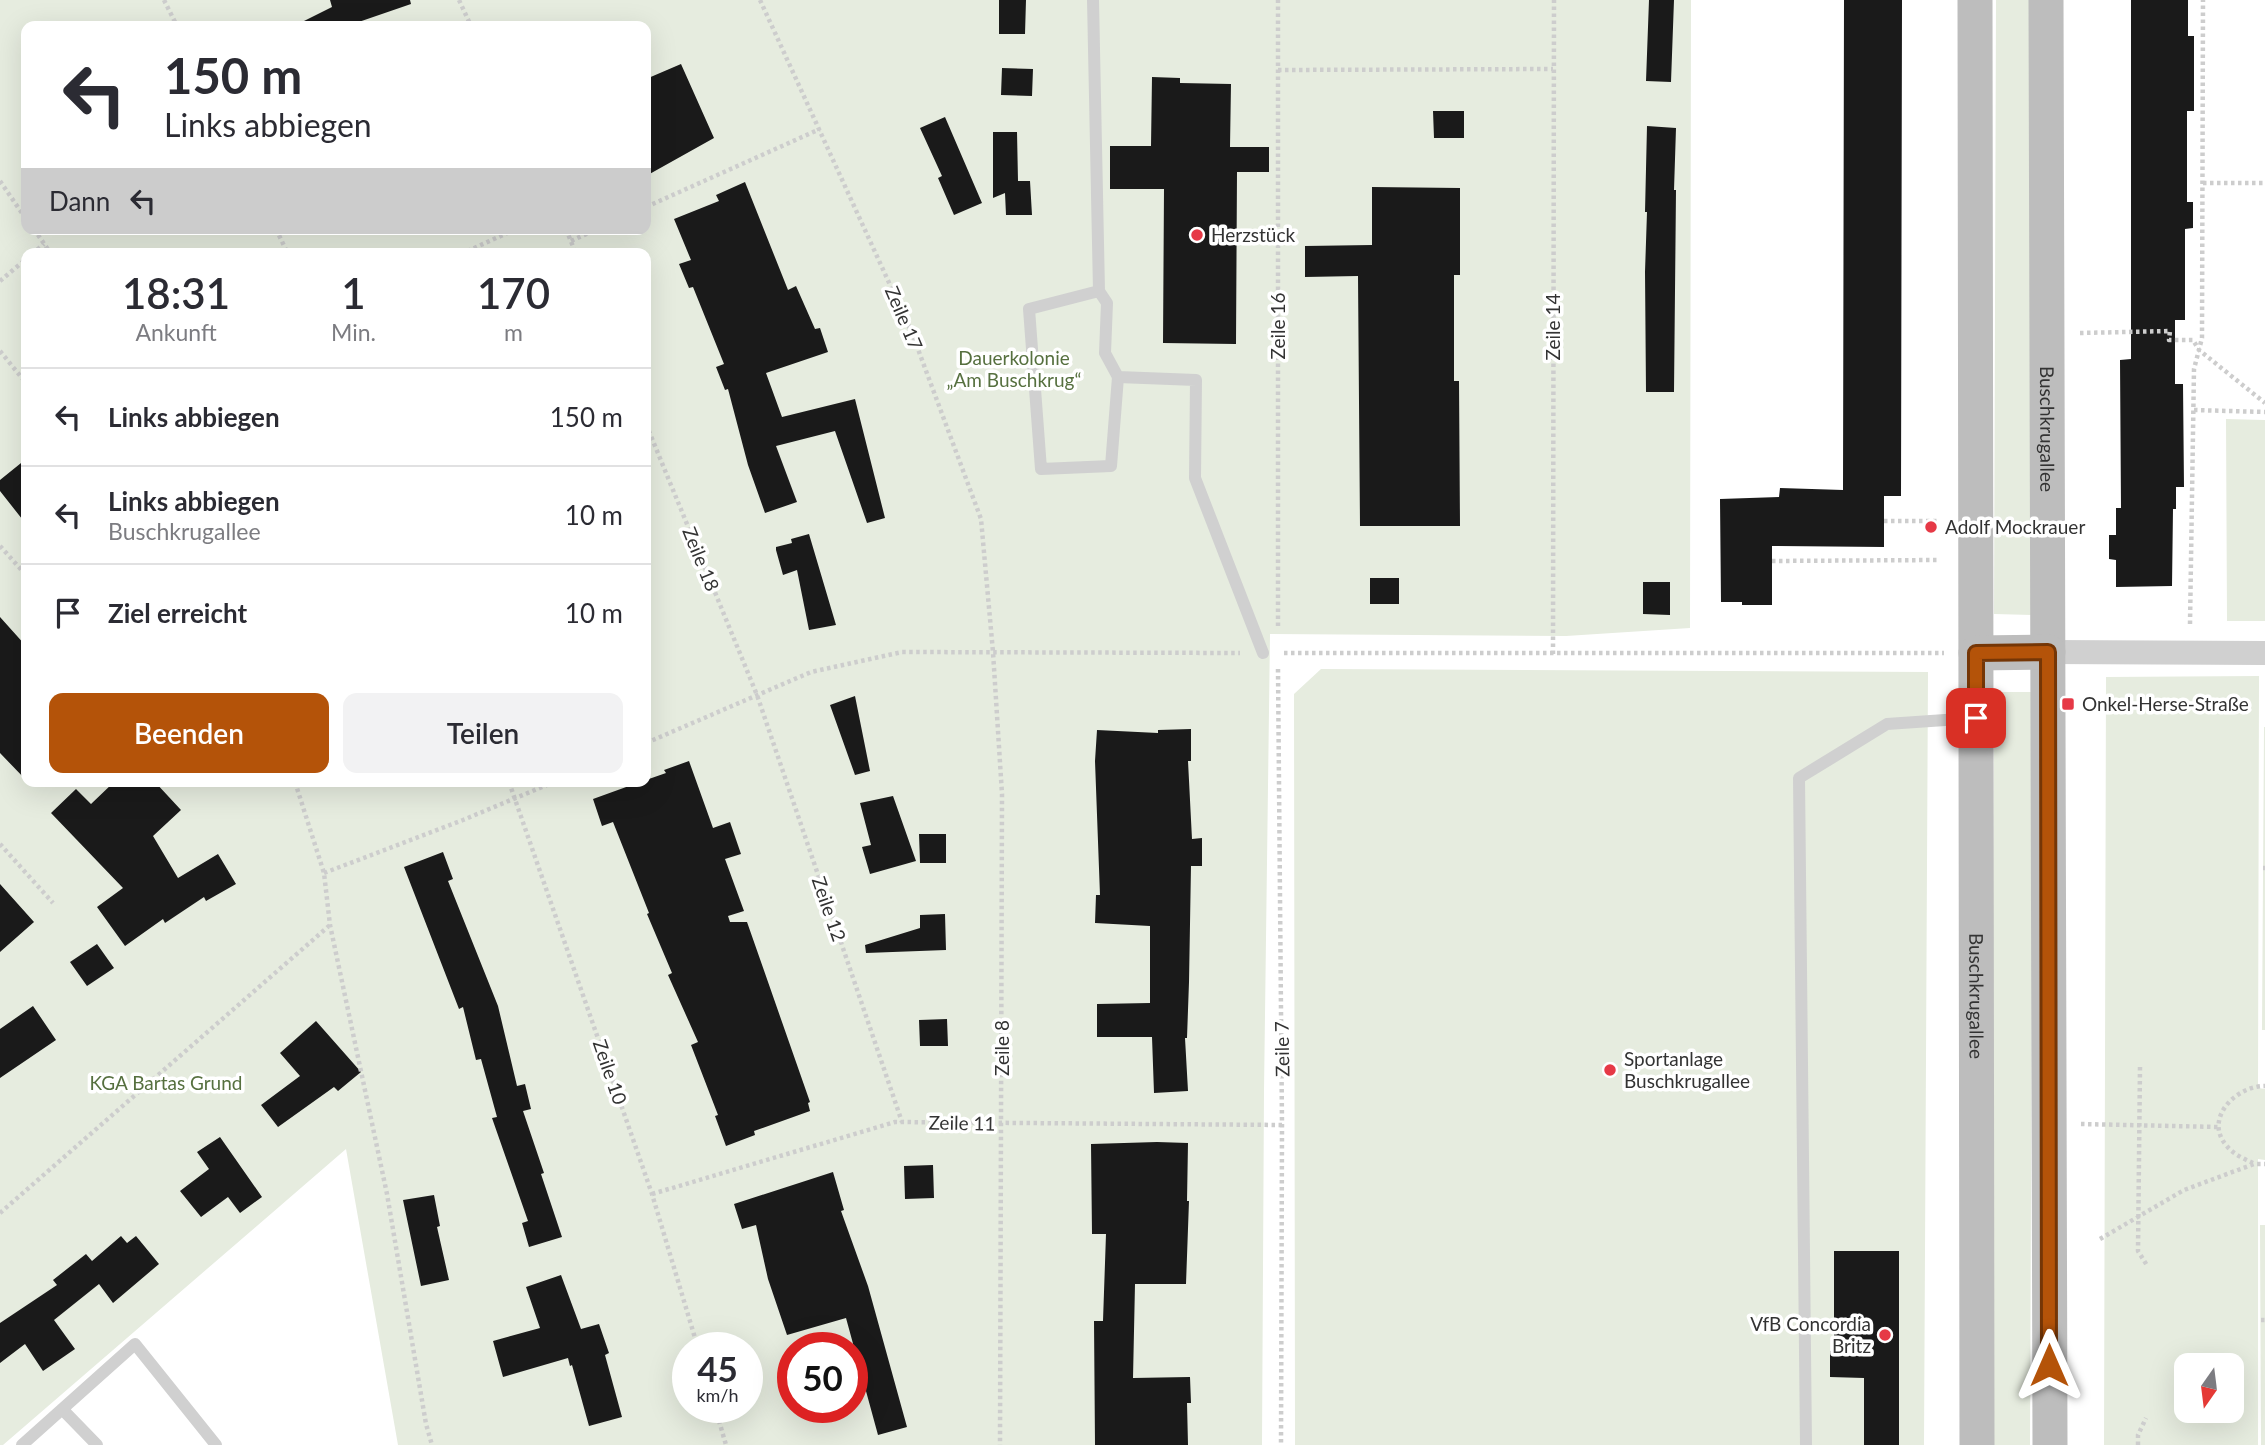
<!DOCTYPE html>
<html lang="de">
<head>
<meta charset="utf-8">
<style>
  body { margin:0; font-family:Lato,sans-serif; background:#f2f2f3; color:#2b2b33; height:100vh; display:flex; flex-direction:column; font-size:26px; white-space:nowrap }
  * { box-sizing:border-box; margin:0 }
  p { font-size:23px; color:#7c7c81 }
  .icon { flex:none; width:38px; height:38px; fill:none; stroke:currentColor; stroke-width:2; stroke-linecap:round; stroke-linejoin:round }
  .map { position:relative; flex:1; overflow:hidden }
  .panel { position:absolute; left:21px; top:248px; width:630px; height:539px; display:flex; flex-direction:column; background:#fff; border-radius:14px; box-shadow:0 7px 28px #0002 }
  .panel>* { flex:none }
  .hud { position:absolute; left:21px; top:21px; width:630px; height:214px; border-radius:14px; box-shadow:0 7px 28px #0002; background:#fff; color:#2b2b33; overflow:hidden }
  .needle { width:46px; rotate:194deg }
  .fabs { position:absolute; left:2174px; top:1353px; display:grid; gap:14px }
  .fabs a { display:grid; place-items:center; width:70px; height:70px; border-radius:14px; background:#fff; box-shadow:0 7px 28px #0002; font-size:35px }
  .speed { position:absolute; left:672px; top:1332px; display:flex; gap:14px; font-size:35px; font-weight:700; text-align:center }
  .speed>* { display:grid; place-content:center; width:91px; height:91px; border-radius:50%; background:#fff; box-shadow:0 7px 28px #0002; line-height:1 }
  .speed small { font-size:18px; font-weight:400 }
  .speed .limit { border:10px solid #d22; background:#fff; color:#111 }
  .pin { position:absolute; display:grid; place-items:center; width:60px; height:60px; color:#fff; margin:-30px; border-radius:14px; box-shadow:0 4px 10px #0006 }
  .me { position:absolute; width:77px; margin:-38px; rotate:0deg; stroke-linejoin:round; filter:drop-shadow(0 0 5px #0008) }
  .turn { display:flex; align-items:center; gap:24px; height:147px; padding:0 28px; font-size:32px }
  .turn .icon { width:91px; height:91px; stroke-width:2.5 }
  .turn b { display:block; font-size:49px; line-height:60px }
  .then { display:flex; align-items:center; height:66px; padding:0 28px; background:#0003; gap:14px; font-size:26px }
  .eta { display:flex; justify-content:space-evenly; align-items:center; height:119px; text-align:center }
  .eta b { font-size:42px; font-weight:600; line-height:49px }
  .button { display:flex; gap:14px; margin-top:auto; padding:14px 28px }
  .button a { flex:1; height:80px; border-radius:14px; background:#b45309; color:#fff; font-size:28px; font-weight:600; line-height:80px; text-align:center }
  .button a+a { background:#f2f2f3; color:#2b2b33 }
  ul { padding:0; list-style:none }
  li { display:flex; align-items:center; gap:21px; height:98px; padding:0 28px; border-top:2px solid #e1e1e2 }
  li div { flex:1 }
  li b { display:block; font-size:26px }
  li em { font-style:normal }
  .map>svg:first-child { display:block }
  .green { fill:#e6ecdf; fill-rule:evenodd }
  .building { fill:#1a1a1a }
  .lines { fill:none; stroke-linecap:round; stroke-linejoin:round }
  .path { stroke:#cdcdcd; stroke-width:4.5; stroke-dasharray:3.5 3.5; stroke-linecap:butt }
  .lane { stroke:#d0d0d0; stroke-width:12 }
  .street { stroke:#d0d0d0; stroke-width:24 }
  .secondary { stroke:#bdbdbd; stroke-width:35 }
  .route-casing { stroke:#753606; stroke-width:18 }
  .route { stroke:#b45309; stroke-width:12 }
  .poi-dot { fill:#e63946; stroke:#fff; stroke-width:2.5 }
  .labels { text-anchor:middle; stroke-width:7; stroke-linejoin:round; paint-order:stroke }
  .poi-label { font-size:19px; fill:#333; stroke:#fff; text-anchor:start }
  .street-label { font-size:19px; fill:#333; stroke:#fff }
  .park-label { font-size:19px; fill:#56703f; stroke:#fff }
</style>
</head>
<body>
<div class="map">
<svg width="2265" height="1445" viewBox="0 0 2265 1445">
  <rect width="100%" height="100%" fill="#fff"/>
  <!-- green -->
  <path class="green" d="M 0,0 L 1691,0 L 1690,628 L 1566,636 L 1270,634 L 1264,1091 L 1262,1445 L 398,1445 L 346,1149 L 3,1445 L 0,1445 ZM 26,26 L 646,26 L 646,229 L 26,229 ZM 26,254 L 646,254 L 646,782 L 26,782 ZM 688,1348 L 747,1348 L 747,1407 L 688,1407 ZM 793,1348 L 852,1348 L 852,1407 L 793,1407 Z
    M 1996,0 L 2033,0 L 2032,615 L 1994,614 Z
    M 2226,419 L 2265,420 L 2265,621 L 2227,621 Z
    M 1321,669 L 1928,672 L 1924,1445 L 1295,1445 L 1294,694 Z
    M 2259,676 L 2258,1088 L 2265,1089 L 2265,1160 L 2258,1159 L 2258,1445 L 2104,1445 L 2106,677 ZM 2231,1365 L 2231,1410 L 2186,1410 L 2186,1365 Z
    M 1994,692 L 2033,692 L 2030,1445 L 1991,1445 Z
    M 2264,727 L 2265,727 L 2265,1030 L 2262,1030 Z
    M 2260,1225 L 2265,1225 L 2265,1445 L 2261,1445 Z"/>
  <!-- building -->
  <path class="building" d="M 330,0 L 410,0 L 411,4 L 347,26 L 294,26 L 332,7 Z
    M 999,0 L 1026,0 L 1025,34 L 999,34 Z
    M 1649,0 L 1674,0 L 1671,82 L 1646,81 Z
    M 1844,0 L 1902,0 L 1901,496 L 1884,496 L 1884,547 L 1772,546 L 1772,605 L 1742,605 L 1742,602 L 1721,602 L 1720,499 L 1779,497 L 1780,488 L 1843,490 Z
    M 2131,0 L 2188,0 L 2188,36 L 2194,36 L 2194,111 L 2187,111 L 2187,202 L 2193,202 L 2193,228 L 2185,229 L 2185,320 L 2175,320 L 2175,384 L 2183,384 L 2184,487 L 2176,487 L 2176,509 L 2173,509 L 2172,586 L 2116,587 L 2116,560 L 2109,559 L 2109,535 L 2116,535 L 2116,508 L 2121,508 L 2120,360 L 2131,359 Z
    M 681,64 L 714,138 L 646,176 L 646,79 Z
    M 1002,68 L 1033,69 L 1032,96 L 1001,95 Z
    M 1152,77 L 1180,78 L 1180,83 L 1231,84 L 1230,147 L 1269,147 L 1269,172 L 1237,172 L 1236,344 L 1163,343 L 1164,189 L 1110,189 L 1110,146 L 1151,146 Z
    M 1433,111 L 1464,111 L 1464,138 L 1434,138 Z
    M 945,117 L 982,203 L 954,215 L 938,178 L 942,176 L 920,128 Z
    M 1647,126 L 1676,128 L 1674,190 L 1676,190 L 1674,392 L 1646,392 L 1645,272 L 1647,212 L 1645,212 Z
    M 993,132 L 1017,132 L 1018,181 L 1030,181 L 1032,215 L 1006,215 L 1005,193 L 993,198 Z
    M 745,182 L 788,290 L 796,286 L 815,329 L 820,328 L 828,352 L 766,373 L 782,417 L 855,399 L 885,518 L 867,523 L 835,431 L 776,446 L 797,502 L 765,513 L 748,465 L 728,389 L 725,390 L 716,367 L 724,364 L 693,287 L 689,288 L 679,264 L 691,260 L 674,219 L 719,201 L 716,195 Z
    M 1372,187 L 1460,188 L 1460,275 L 1454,275 L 1454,381 L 1459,381 L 1460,526 L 1360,526 L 1358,276 L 1305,277 L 1305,246 L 1372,245 Z
    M 26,459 L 26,524 L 0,491 L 0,480 Z
    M 809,534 L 836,625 L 809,630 L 797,570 L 783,575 L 776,550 L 776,547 L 792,543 L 791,539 Z
    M 1370,578 L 1399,578 L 1399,604 L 1370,604 Z
    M 1643,582 L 1670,582 L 1670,615 L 1643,614 Z
    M 0,617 L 26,646 L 26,780 L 0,753 Z
    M 855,696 L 870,771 L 855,775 L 830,705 Z
    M 1191,729 L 1191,761 L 1188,761 L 1192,839 L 1202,838 L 1202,866 L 1191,866 L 1189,982 L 1187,1038 L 1185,1038 L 1188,1091 L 1154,1093 L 1152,1037 L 1097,1037 L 1097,1004 L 1150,1003 L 1150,926 L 1095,923 L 1096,895 L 1100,895 L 1095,761 L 1097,730 L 1158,733 L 1158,730 Z
    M 689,761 L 713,828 L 730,822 L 741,854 L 725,859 L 744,911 L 728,916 L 730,922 L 747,922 L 810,1102 L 808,1103 L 810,1111 L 754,1131 L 755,1135 L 726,1146 L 715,1116 L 718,1115 L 691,1045 L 698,1042 L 668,975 L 672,973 L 647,914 L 649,913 L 613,822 L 602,826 L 593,799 L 640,782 L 646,782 L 646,780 L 666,773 L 664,770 Z
    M 114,782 L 155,782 L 181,810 L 153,836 L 178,878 L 218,854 L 236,884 L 206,901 L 204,897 L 165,923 L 163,919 L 125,946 L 97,907 L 123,888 L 51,813 L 76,789 L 91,804 Z
    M 893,796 L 916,861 L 870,874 L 862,847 L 871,845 L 860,803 Z
    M 919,834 L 946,834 L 946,863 L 920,863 Z
    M 443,852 L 453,879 L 448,881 L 498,1006 L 517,1086 L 525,1084 L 531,1109 L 523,1111 L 544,1173 L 541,1174 L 562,1237 L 529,1247 L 522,1223 L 528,1221 L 492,1118 L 497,1117 L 481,1059 L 476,1060 L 463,1007 L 459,1009 L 404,867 Z
    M 0,884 L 34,922 L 0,952 Z
    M 945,914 L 946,950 L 866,953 L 865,945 L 920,928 L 920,915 Z
    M 97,944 L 114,968 L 87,986 L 70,962 Z
    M 33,1006 L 56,1040 L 0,1078 L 0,1029 Z
    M 947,1019 L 948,1046 L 920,1046 L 919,1020 Z
    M 316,1021 L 361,1072 L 338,1091 L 334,1087 L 278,1127 L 261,1105 L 300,1076 L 280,1053 Z
    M 220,1137 L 262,1197 L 240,1213 L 228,1197 L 201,1217 L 180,1191 L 209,1169 L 197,1152 Z
    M 1157,1142 L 1188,1143 L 1187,1201 L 1189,1201 L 1186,1284 L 1135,1284 L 1133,1378 L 1190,1377 L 1191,1403 L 1187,1403 L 1188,1445 L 1095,1445 L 1094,1321 L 1103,1321 L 1106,1234 L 1092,1234 L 1091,1144 Z
    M 933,1165 L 934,1198 L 905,1199 L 904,1166 Z
    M 833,1172 L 844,1210 L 841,1211 L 868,1286 L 907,1427 L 878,1435 L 846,1318 L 787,1335 L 768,1279 L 756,1225 L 742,1229 L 734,1204 Z
    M 434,1195 L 440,1226 L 437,1227 L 449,1280 L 421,1286 L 403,1200 Z
    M 121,1236 L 127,1243 L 136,1236 L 159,1264 L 113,1303 L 99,1284 L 54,1320 L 75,1349 L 43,1371 L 25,1344 L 0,1363 L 0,1323 L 57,1285 L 53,1280 L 86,1254 L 92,1261 Z
    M 1834,1251 L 1899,1251 L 1899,1445 L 1864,1445 L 1864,1378 L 1830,1377 L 1830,1351 L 1834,1351 Z
    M 561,1275 L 581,1329 L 599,1324 L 609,1353 L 605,1355 L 622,1417 L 589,1426 L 572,1365 L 570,1366 L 568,1358 L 503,1377 L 493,1341 L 540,1328 L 526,1287 Z"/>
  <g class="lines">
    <!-- path -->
    <path class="path" d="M 164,0 L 177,26
      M 459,0 L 471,26
      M 760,0 L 912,333 L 981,519 L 993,652 L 1002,794 L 1000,1445
      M 1278,70 L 1553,69
      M 0,181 L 26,219
      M 2203,183 L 2265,183
      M 646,207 L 820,129
      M 34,229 L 51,254
      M 276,229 L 288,254
      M 566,229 L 576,254
      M 571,241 L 597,229
      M 32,254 L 44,244
      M 461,254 L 516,229
      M 0,281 L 26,259
      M 2080,333 L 2170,331 L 2169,340 L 2193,340 L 2199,350 L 2265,403
      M 0,351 L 26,383
      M 2194,410 L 2265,412
      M 646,424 L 757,695 L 902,1122
      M 1884,521 L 1937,521
      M 0,546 L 26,575
      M 1772,561 L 1937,560
      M 2190,624 L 2194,369 L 2202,338 L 2203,0
      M 1278,626 L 1278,0
      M 1284,653 L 1944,653
      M 1553,654 L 1554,0
      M 1278,669 L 1282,1125 L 1281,1445
      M 646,743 L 811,672 L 902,652 L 1240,653
      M 295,782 L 324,873 L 330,925 L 387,1194 L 426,1424 L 432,1445
      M 509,782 L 652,1194 L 698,1348
      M 0,844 L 53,903
      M 2263,868 L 2265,868
      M 324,873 L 463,820 L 554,782
      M 2140,1067 L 2138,1251 L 2148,1267
      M 2081,1124 L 2218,1127
      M 2253,1163 C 2244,1159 2233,1154 2226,1145 C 2204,1119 2235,1086 2265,1086
      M 652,1194 L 895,1122 L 1282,1125
      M 0,1213 L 330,925
      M 2100,1239 L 2184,1190 L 2254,1164 L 2265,1164
      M 2261,1320 L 2265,1320
      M 715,1407 L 726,1445
      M 2138,1445 L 2138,1435 L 2146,1418"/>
    <!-- lane -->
    <path class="lane" d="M 1093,0 L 1099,291
      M 1118,377 L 1105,353 L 1107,303 L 1099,291 L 1029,309 L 1041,469 L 1111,466 L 1118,377 L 1196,380 L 1195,478 L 1263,653
      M 62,1409 L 97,1445
      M 22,1445 L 135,1344 L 216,1445
      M 1806,1445 L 1799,778 L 1887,724 L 1974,718"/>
    <!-- street -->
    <path class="street" d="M 2048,652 L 2265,653"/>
    <!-- secondary -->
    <g class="secondary">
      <path id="s1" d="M 1975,0 L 1977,1445"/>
      <path id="s2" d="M 2046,0 L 2050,1445"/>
      <path d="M 1976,653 L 2048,652"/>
    </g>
  </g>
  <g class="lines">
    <defs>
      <path id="route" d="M 1976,718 L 1976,653 L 2048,652 L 2049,1365"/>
    </defs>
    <!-- route casing -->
    <use href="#route" class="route-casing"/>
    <!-- route -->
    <use href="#route" class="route"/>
  </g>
  <!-- markers -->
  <g class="poi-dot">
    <circle cx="1197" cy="235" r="7"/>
    <circle cx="1931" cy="527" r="7"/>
    <rect x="2061" y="697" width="14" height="14" rx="3.5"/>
    <circle cx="1610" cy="1070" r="7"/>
    <circle cx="1885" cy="1335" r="7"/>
  </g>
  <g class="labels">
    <!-- poi labels -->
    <g class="poi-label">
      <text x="1211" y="242">Herzstück</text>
      <text x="1945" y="534">Adolf Mockrauer</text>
      <text x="2082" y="711">Onkel-Herse-Straße</text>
      <text x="1624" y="1066">Sportanlage<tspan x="1624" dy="22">Buschkrugallee</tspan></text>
      <text x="1871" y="1331" text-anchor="end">VfB Concordia<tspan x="1871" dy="22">Britz</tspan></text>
    </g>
    <!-- street labels -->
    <g class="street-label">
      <text transform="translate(904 318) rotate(67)" y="7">Zeile 17</text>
      <text transform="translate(1278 326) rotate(-90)" y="7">Zeile 16</text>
      <text transform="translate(1553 327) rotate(-90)" y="7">Zeile 14</text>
      <text dy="7" stroke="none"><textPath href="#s2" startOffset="429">Buschkrugallee</textPath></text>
      <text transform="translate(701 559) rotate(68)" y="7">Zeile 18</text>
      <text transform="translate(829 909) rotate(71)" y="7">Zeile 12</text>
      <text dy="7" stroke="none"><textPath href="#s1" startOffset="996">Buschkrugallee</textPath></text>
      <text transform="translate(1002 1048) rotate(-90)" y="7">Zeile 8</text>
      <text transform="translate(1282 1049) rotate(-91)" y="7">Zeile 7</text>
      <text transform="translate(610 1072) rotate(71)" y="7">Zeile 10</text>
      <text transform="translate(962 1123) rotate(1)" y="7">Zeile 11</text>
    </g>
    <!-- park labels -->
    <g class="park-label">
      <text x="1014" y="365">Dauerkolonie<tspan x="1014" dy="22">„Am Buschkrug“</tspan></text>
      <text x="166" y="1090">KGA Bartas Grund</text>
    </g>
  </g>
</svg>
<div class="fabs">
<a><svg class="needle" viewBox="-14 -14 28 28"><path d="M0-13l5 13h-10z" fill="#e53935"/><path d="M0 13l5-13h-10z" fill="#7c7c81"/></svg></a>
</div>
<div class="speed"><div>45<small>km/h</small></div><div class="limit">50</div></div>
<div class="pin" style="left:1976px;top:718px;background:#d93025"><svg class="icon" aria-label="arrive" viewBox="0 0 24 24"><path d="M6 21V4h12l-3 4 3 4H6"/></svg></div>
<svg class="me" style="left:2049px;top:1365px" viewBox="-20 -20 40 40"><path d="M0-17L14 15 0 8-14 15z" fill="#b45309" stroke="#fff" stroke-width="4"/></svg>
<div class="hud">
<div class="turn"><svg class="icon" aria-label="left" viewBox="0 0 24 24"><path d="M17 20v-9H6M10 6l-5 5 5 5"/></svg><div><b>150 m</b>Links abbiegen</div></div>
<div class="then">Dann<svg class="icon" aria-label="left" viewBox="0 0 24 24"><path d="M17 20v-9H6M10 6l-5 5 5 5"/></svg></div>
</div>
<section class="panel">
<div class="eta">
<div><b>18:31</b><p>Ankunft</p></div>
<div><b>1</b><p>Min.</p></div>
<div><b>170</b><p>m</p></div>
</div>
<ul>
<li><svg class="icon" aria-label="left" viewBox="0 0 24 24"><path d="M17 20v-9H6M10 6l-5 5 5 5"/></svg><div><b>Links abbiegen</b></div><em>150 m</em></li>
<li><svg class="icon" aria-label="left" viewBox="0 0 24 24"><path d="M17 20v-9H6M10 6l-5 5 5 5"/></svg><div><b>Links abbiegen</b><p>Buschkrugallee</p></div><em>10 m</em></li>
<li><svg class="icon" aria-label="arrive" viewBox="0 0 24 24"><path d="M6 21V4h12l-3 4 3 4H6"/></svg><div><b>Ziel erreicht</b></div><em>10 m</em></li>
</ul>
<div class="button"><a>Beenden</a><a>Teilen</a></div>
</section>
</div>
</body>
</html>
